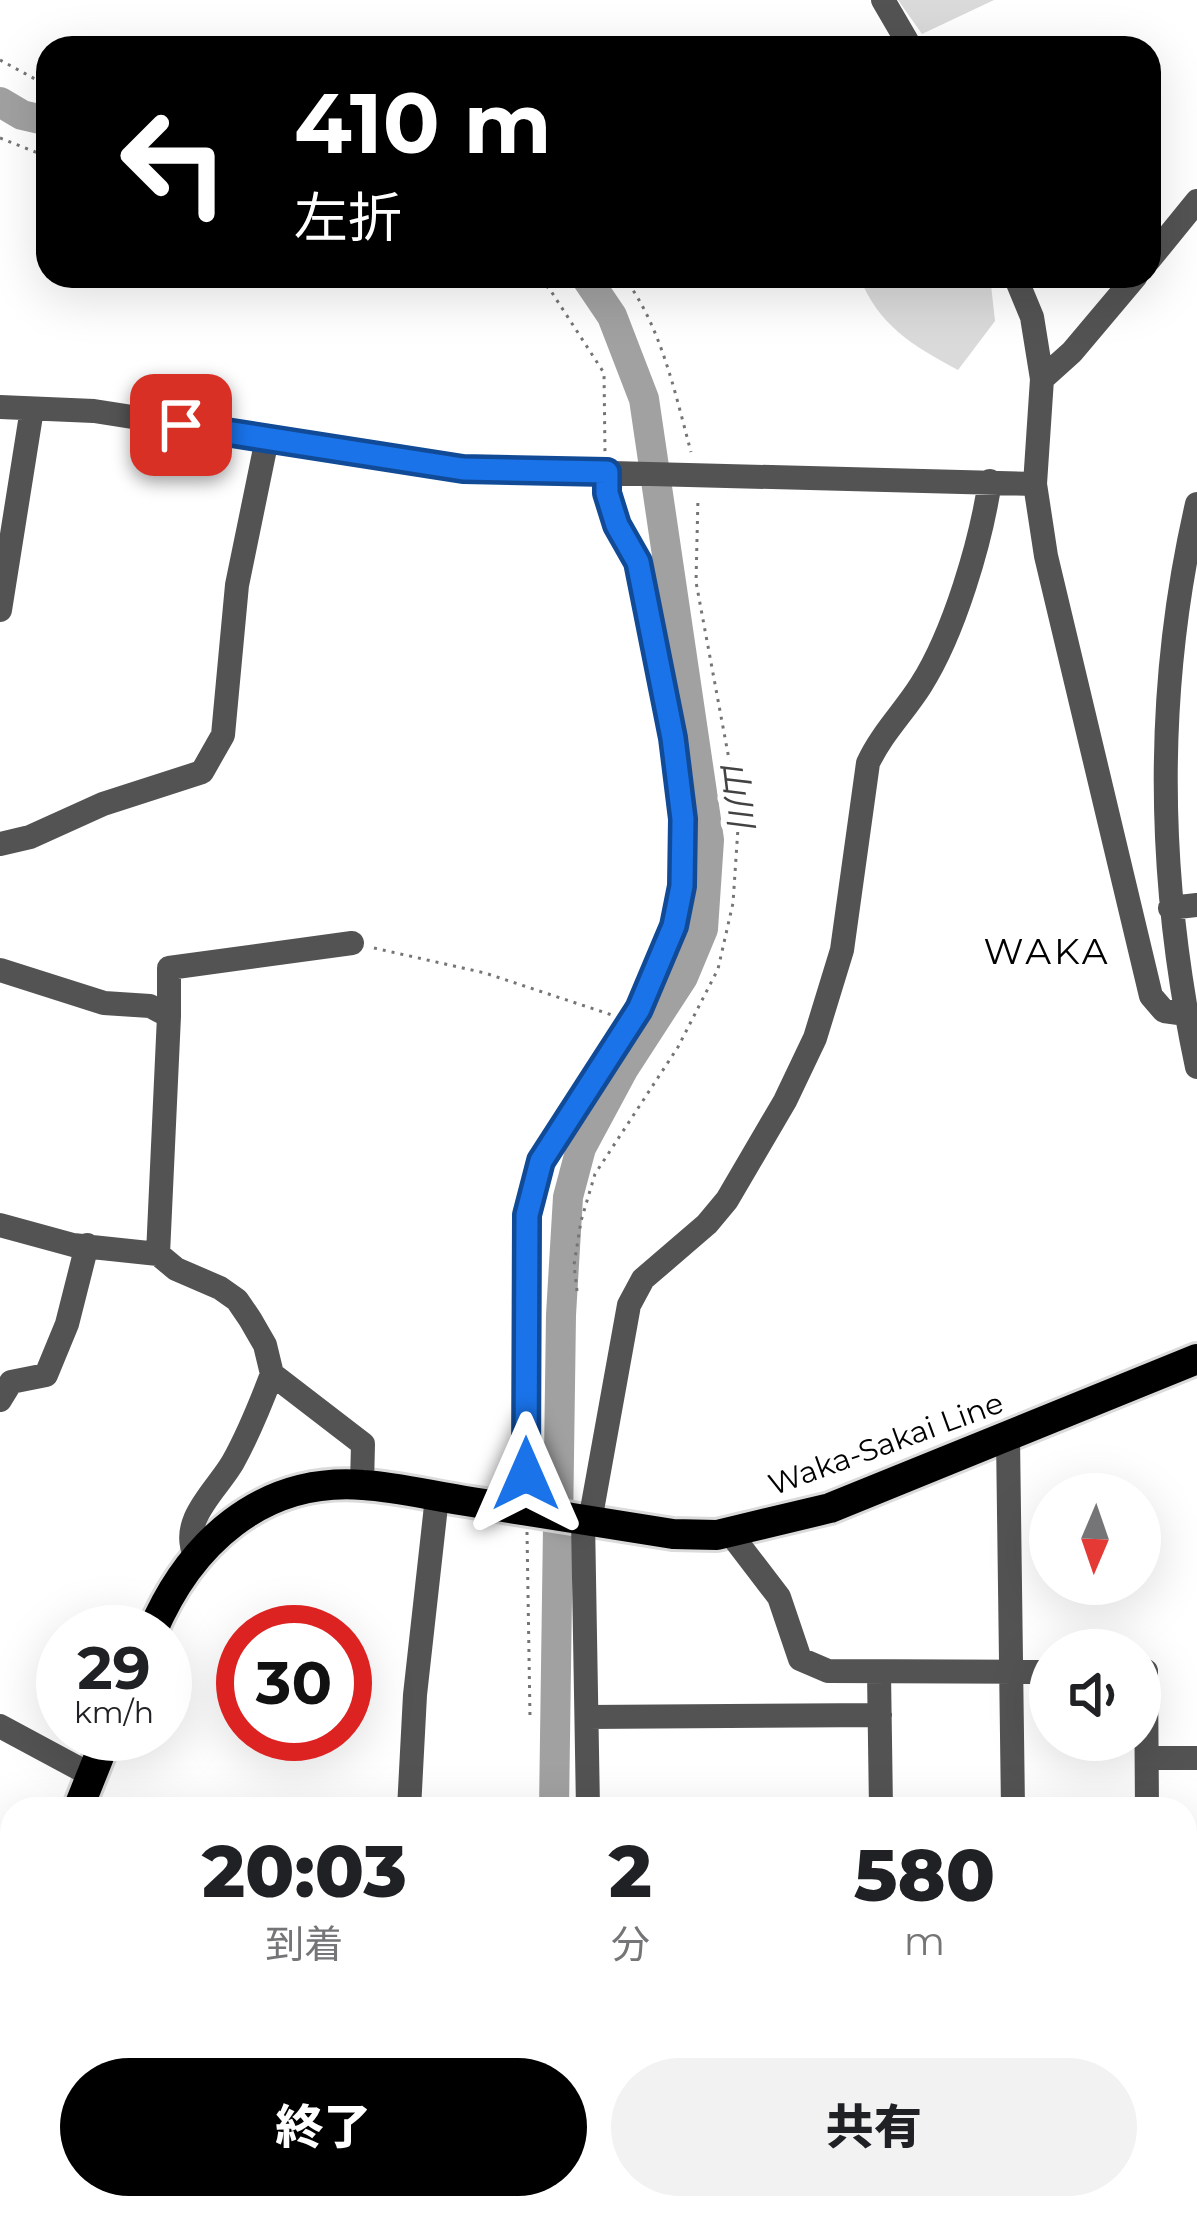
<!DOCTYPE html>
<html lang="ja">
<head>
<meta charset="utf-8">
<style>
  body { margin:0; font-family:Montserrat,"Noto Sans JP",sans-serif; background:#f2f2f2; color:#202124; height:100vh; display:flex; flex-direction:column; font-size:45px; white-space:nowrap }
  * { box-sizing:border-box; margin:0 }
  p { font-size:39px; color:#757577 }
  .icon { flex:none; width:66px; height:66px; fill:none; stroke:currentColor; stroke-width:2; stroke-linecap:round; stroke-linejoin:round }
  .map { position:relative; flex:1; overflow:hidden }
  .details { position:absolute; left:0px; top:1797px; width:1197px; height:423px; display:flex; flex-direction:column; background:#fff; border-radius:36px 36px 0 0; box-shadow:0 12px 48px #0002 }
  .details>* { flex:none }
  .banner { position:absolute; left:36px; top:36px; width:1125px; height:252px; border-radius:36px; box-shadow:0 12px 48px #0002; background:#000; color:#fff; overflow:hidden }
  .needle { width:78px; rotate:182deg }
  .tools { position:absolute; left:1029px; top:1473px; display:grid; gap:24px }
  .tools a { display:grid; place-items:center; width:132px; height:132px; border-radius:50%; background:#fff; box-shadow:0 12px 48px #0002; font-size:60px }
  .speed { position:absolute; left:36px; top:1605px; display:flex; gap:24px; font-size:60px; font-weight:700; text-align:center }
  .speed>* { display:grid; place-content:center; width:156px; height:156px; border-radius:50%; background:#fff; box-shadow:0 12px 48px #0002; line-height:1 }
  .speed small { font-size:30px; font-weight:400 }
  .speed .limit { border:18px solid #d22; background:#fff; color:#111 }
  .pin { position:absolute; display:grid; place-items:center; width:102px; height:102px; color:#fff; margin:-51px; border-radius:24px; box-shadow:0 6px 18px #0006 }
  .me { position:absolute; width:132px; margin:-66px; rotate:0deg; stroke-linejoin:round; filter:drop-shadow(0 0 9px #0008) }
  .turn { display:flex; align-items:center; gap:42px; height:252px; padding:0 60px; font-size:54px }
  .turn .icon { width:156px; height:156px; stroke-width:2.5 }
  .turn b { display:block; font-size:84px; line-height:102px }
  .eta { display:flex; justify-content:space-evenly; align-items:center; height:204px; text-align:center }
  .eta b { font-size:72px; font-weight:800; line-height:84px }
  .primary-button { display:flex; gap:24px; margin-top:auto; padding:24px 60px }
  .primary-button a { flex:1; height:138px; border-radius:72px; background:#000; color:#fff; font-size:48px; font-weight:800; line-height:138px; text-align:center }
  .primary-button a+a { background:#f2f2f2; color:#202124 }
  .map>svg:first-child { display:block }
  .green { fill:#dadada }
  .lines { fill:none; stroke-linecap:round; stroke-linejoin:round }
  .river { stroke:#a1a1a1; stroke-width:30 }
  .major-casing { stroke:#dbdbdb; stroke-width:36 }
  .path { stroke:#757575; stroke-width:3; stroke-dasharray:3 6; stroke-linecap:butt }
  .minor { stroke:#535353; stroke-width:24 }
  .major { stroke:#000; stroke-width:30 }
  .route-casing { stroke:#114b97; stroke-width:30 }
  .route { stroke:#1a73e8; stroke-width:21 }
  .labels { text-anchor:middle; stroke-width:12; stroke-linejoin:round; paint-order:stroke }
  .street-label { font-size:30px; fill:#000; stroke:#fff }
  .water-label { font-size:33px; font-style:italic; fill:#424242; stroke:#fff }
  .quarter-label { font-size:36px; letter-spacing:3px; fill:#000; stroke:#fff }
</style>
</head>
<body>
<div class="map">
<svg width="1197" height="2218" viewBox="0 0 1197 2218">
  <rect width="100%" height="100%" fill="#fff"/>
  <!-- green -->
  <path class="green" d="M 898,0 L 994,0 L 922,34 Z
    M 859,276 L 990,276 L 995,321 L 958,370 C 913,346 878,325 859,276 Z"/>
  <g class="lines">
    <!-- river -->
    <path class="river" d="M 0,102 L 22,115 L 48,121
      M 554,1809 L 561,1315 L 568,1197 L 581,1148 L 624,1068 L 683,977 L 703,929 L 709,840 L 644,399 L 612,316 L 585,276
      M 626,2218 L 626,2208"/>
    <defs>
      <path id="major" d="M 152,1632 C 189,1544 261,1477 363,1485 C 399,1487 436,1497 472,1502 C 539,1513 606,1523 673,1534 L 717,1535 L 830,1508 L 1197,1359
        M 78,1809 L 108,1734
        M 0,2009 L 12,1978"/>
    </defs>
    <!-- major casing -->
    <use href="#major" class="major-casing"/>
    <!-- path -->
    <path class="path" d="M 0,60 L 48,86
      M 0,138 L 48,157
      M 531,276 L 549,288 L 604,373 L 605,453
      M 623,276 C 661,325 675,393 691,452
      M 374,948 L 485,973 L 612,1015
      M 577,1291 L 574,1265 L 581,1221 L 595,1174 L 678,1047 L 718,969 L 733,903 L 739,813 L 696,582 L 698,497
      M 527,1532 L 530,1717
      M 658,2208 L 658,2218"/>
    <!-- minor -->
    <path class="minor" d="M 883,0 L 911,48
      M 1149,260 L 1197,201
      M 1015,276 L 1032,317 L 1042,379 L 1035,484 L 1046,556 L 1151,996 L 1164,1011 L 1186,1014
      M 1042,379 L 1072,352 L 1136,276
      M 0,407 L 94,411 L 463,469 L 1035,484
      M 1197,504 C 1154,690 1157,880 1197,1067
      M 0,610 L 32,409
      M 0,844 L 30,837 L 103,804 L 202,772 L 223,735 L 237,585 L 267,439
      M 1170,908 L 1197,905
      M 0,970 L 104,1003 L 150,1006 L 169,1016 L 158,1254
      M 169,1016 L 169,968 L 352,943
      M 0,1225 L 73,1245 L 158,1254 L 176,1269 L 220,1288 L 237,1300 L 250,1319 L 265,1345 L 272,1374
      M 0,1400 L 11,1382 L 46,1375 L 67,1324 L 87,1245
      M 1008,1438 L 1013,1809
      M 526,1511 L 528,1215 L 541,1161 L 639,1009 L 674,926 L 682,886 L 683,819 L 673,738 L 638,562 L 617,525 L 607,493 L 607,472
      M 583,1520 L 588,1809
      M 590,1521 L 629,1305 L 643,1279 L 707,1224 L 727,1200 L 785,1101 L 815,1038 L 842,950 L 868,763 C 882,733 904,712 921,685 C 954,633 981,542 990,481
      M 730,1533 L 779,1597 L 800,1659 L 828,1671 L 1050,1672
      M 195,1555 C 179,1520 217,1490 233,1462 C 248,1435 261,1403 272,1374 L 363,1444 L 362,1484
      M 1140,1671 L 1146,1671 L 1147,1809
      M 879,1673 L 881,1809
      M 587,1717 L 880,1715
      M 0,1726 L 91,1775
      M 1147,1758 L 1197,1758
      M 409,1809 L 415,1695 L 437,1497
      M 0,1909 L 12,1915
      M 1185,1975 L 1197,1975
      M 1185,2094 L 1197,2094
      M 749,2208 L 749,2218
      M 884,2208 L 884,2218
      M 1018,2208 L 1018,2218
      M 1151,2210 L 1197,2210
      M 286,2218 L 286,2208"/>
    <!-- major -->
    <use href="#major" class="major"/>
  </g>
  <g class="lines">
    <defs>
      <path id="route" d="M 181,425 L 463,469 L 607,472 L 607,493 L 617,525 L 638,562 L 673,738 L 683,819 L 682,886 L 674,926 L 639,1009 L 541,1161 L 527,1215 L 526,1474"/>
    </defs>
    <!-- route casing -->
    <use href="#route" class="route-casing"/>
    <!-- route -->
    <use href="#route" class="route"/>
  </g>
  <g class="labels">
    <!-- street labels -->
    <g class="street-label">
      <text transform="translate(886 1444) rotate(-20)" y="10">Waka-Sakai Line</text>
    </g>
    <!-- water labels -->
    <g class="water-label">
      <text transform="translate(738 794) rotate(83)" y="12">山川</text>
    </g>
    <!-- quarter labels -->
    <g class="quarter-label">
      <text x="1047" y="964">WAKA</text>
    </g>
  </g>
</svg>
<div class="tools">
<a><svg class="needle" viewBox="-14 -14 28 28"><path d="M0-13l5 13h-10z" fill="#e53935"/><path d="M0 13l5-13h-10z" fill="#757577"/></svg></a>
<a><svg class="icon" aria-label="sound" viewBox="0 0 24 24"><path d="M4 9h4l5-4v14l-5-4H4zM17 9q2 3 0 6"/></svg></a>
</div>
<div class="speed"><div>29<small>km/h</small></div><div class="limit">30</div></div>
<div class="pin" style="left:181px;top:425px;background:#d93025"><svg class="icon" aria-label="arrive" viewBox="0 0 24 24"><path d="M6 21V4h12l-3 4 3 4H6"/></svg></div>
<svg class="me" style="left:526px;top:1474px" viewBox="-20 -20 40 40"><path d="M0-17L14 15 0 8-14 15z" fill="#1a73e8" stroke="#fff" stroke-width="4"/></svg>
<div class="banner">
<div class="turn"><svg class="icon" aria-label="left" viewBox="0 0 24 24"><path d="M17 20v-9H6M10 6l-5 5 5 5"/></svg><div><b>410 m</b>左折</div></div>
</div>
<section class="details">
<div class="eta">
<div><b>20:03</b><p>到着</p></div>
<div><b>2</b><p>分</p></div>
<div><b>580</b><p>m</p></div>
</div>
<div class="primary-button"><a>終了</a><a>共有</a></div>
</section>
</div>
</body>
</html>
